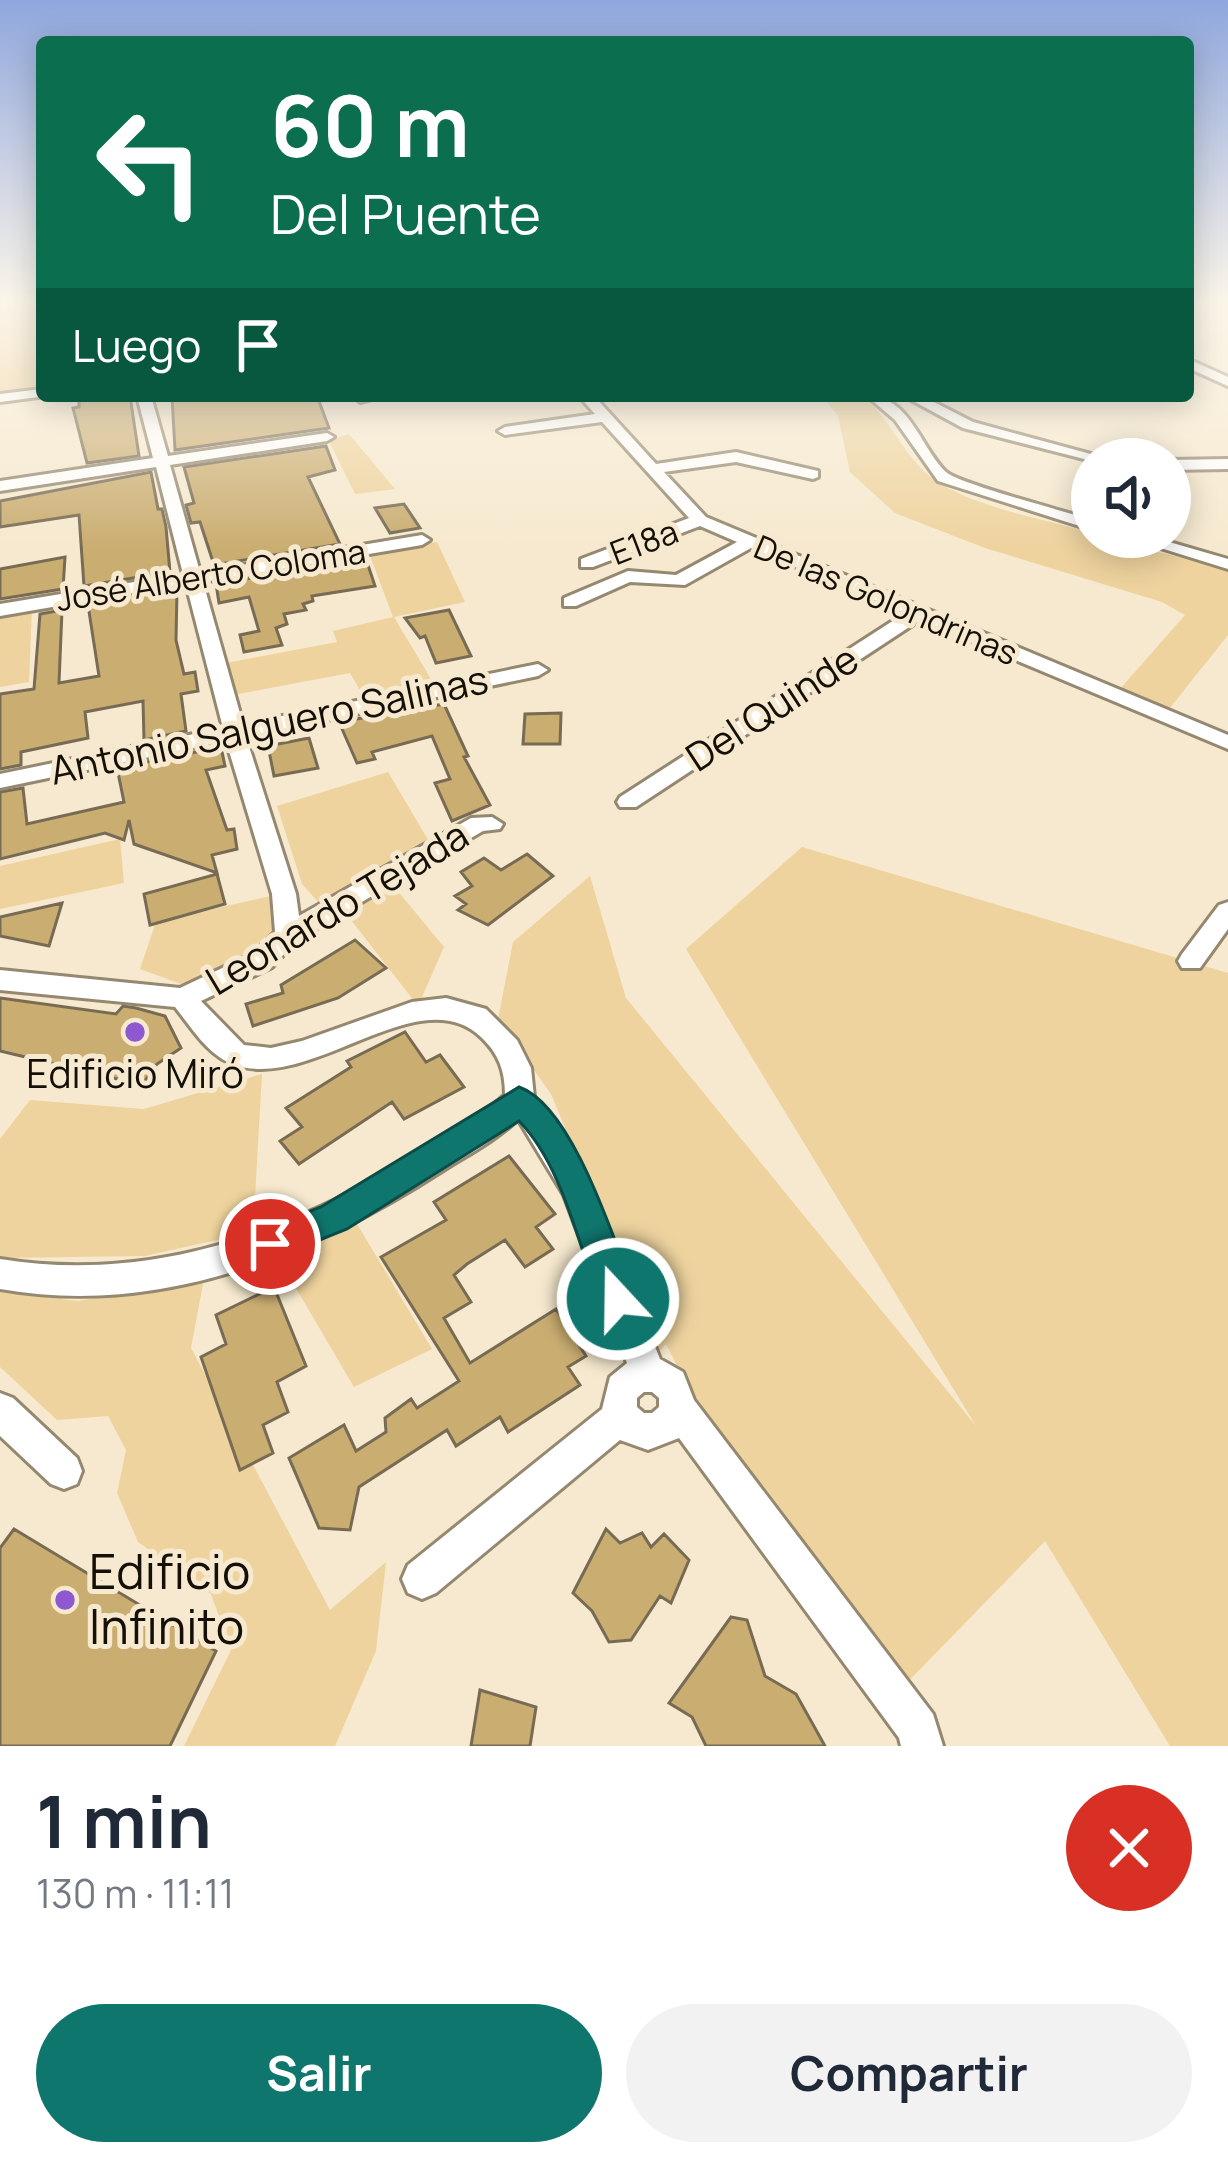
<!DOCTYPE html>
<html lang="es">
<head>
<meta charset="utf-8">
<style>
  body { margin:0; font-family:Manrope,sans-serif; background:#f2f2f3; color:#1f2937; height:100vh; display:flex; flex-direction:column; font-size:45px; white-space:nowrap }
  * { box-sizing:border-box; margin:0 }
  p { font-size:39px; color:#747a83 }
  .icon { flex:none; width:66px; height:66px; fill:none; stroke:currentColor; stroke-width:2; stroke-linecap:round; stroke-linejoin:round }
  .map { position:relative; height:1746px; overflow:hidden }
  .panel { display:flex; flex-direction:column; background:#fff; flex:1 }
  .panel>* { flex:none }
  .hud { position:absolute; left:36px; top:36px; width:1158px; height:366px; border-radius:12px; box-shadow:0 6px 30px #0003; background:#0b6e4f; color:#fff; overflow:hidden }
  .tools { position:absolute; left:1071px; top:438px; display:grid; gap:24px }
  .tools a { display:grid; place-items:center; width:120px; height:120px; border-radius:50%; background:#fff; box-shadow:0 6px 30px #0003; font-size:60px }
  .pin { position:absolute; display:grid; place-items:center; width:102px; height:102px; color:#fff; margin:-51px; border:6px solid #fff; border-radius:50%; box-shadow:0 3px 12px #0007 }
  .me { position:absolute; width:132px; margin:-66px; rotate:339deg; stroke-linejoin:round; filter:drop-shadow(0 0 9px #0008) }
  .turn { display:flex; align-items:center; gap:42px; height:252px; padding:0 36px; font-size:54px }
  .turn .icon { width:156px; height:156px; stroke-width:2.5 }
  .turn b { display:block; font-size:84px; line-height:102px }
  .then { display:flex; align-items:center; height:114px; padding:0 36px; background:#0003; gap:24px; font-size:45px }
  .round { display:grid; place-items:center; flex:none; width:126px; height:126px; border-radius:63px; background:#f2f2f3 }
  .headline { display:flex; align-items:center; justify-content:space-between; height:204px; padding:0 36px }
  h1 { font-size:72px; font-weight:700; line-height:90px }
  .cta { display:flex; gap:24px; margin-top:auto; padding:24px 36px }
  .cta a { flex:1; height:138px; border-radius:72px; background:#0f766e; color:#fff; font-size:48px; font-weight:700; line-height:138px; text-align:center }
  .cta a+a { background:#f2f2f3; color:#1f2937 }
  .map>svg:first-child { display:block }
  .green { fill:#eed39e }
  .building { fill:#caad71; stroke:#776b54; stroke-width:3 }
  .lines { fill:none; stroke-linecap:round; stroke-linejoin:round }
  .minor-casing { stroke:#948870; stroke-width:6 }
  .minor { fill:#fff; fill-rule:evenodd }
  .route { fill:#0f766e; stroke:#0a4d48; stroke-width:3 }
  .poi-dot { fill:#8e58d0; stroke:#f6e9cf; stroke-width:4.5 }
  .labels { text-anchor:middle; stroke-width:10; stroke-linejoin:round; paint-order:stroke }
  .far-street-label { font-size:33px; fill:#141007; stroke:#f6e9cf }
  .street-label { font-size:39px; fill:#141007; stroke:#f6e9cf }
  .poi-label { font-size:39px; fill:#141007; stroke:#f6e9cf }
  .near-poi-label { font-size:48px; fill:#141007; stroke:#f6e9cf; text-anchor:start }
</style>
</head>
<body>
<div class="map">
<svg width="1228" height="1746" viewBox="0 0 1228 1746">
  <rect width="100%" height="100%" fill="#f6e9cf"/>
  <!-- green -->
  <path class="green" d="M 0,304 L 42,304 L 42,392 L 0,398 Z
    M 822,396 L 863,396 C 888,418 900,447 923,470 C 959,506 1043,518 1092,533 L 1092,537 L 1228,568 L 1228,635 L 1169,709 L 1120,689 L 1185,615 L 1162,602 L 985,548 L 895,513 L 850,472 L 838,416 Z
    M 349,434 L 395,489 L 355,494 L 329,441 Z
    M 437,542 L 465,602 L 394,617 L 434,684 L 365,699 L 350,673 L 228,696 L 221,664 L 337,642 L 333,631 L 393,617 L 369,553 Z
    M 32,607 L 29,682 L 0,687 L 0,613 Z
    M 388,772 L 430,843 L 321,905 L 302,884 L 277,806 Z
    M 120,839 L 124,883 L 0,909 L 0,866 Z
    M 802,847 L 1228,973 L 1228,1746 L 1170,1746 L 1045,1541 L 893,1697 L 696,1403 L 666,1344 L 649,1362 L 616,1250 L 551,1094 L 498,1019 L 513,942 L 590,876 L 626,998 L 976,1426 L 686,949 Z
    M 387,878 L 444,947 L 418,1006 L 340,906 Z
    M 279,894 L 298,920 L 195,989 L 140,969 L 156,922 Z
    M 262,1074 L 253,1232 L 145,1256 L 0,1258 L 0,1139 L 30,1100 L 144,1109 Z
    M 348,1209 L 432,1349 L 354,1387 L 270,1244 Z
    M 204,1279 L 191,1348 L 330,1610 L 386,1562 L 376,1651 L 335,1746 L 184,1746 L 231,1650 L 211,1594 L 138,1542 L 117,1493 L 126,1450 L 108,1416 L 57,1420 L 0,1367 L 0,1292 L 78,1301 Z"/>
  <!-- building -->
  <path class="building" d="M 79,396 L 130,396 L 139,456 L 87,463 L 73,408 L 79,407 Z
    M 172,396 L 317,396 L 329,428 L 175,450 Z
    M 326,446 L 335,470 L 308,477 L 340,544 L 214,565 L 200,522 L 191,523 L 186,505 L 194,503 L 184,467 Z
    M 151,472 L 158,509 L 162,509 L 166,527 L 170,572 L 84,586 L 79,515 L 0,527 L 0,501 Z
    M 404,504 L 420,528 L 390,533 L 375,508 Z
    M 65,557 L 63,589 L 0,599 L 0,569 Z
    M 366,559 L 375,586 L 312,596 L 313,601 L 303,604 L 306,610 L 284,614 L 287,624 L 276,628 L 282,645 L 244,652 L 240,635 L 259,631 L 249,597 L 219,603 L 216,584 Z
    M 177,590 L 176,640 L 184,674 L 195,672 L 198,691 L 181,694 L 186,731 L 144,740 L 143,701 L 85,712 L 88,738 L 21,752 L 21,765 L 0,769 L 0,694 L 34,689 L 40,614 L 62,610 L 59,683 L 99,676 L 88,605 Z
    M 449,610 L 471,656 L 436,663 L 425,636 L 420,638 L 405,618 Z
    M 444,704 L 468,756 L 464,757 L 490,805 L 452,821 L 435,783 L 450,779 L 432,736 L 372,752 L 375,759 L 357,763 L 339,722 Z
    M 561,713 L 560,744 L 523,744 L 525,714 Z
    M 309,738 L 318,768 L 274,776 L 268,746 Z
    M 221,747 L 225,766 L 206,770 L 227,830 L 234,829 L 237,849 L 212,855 L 217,873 L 134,844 L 129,820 L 124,840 L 105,833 L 0,859 L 0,792 L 23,788 L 27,824 L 124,802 L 117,768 Z
    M 527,854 L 553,876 L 488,925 L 458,910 L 466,904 L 455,896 L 472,886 L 461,872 L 484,858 L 501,870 Z
    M 217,874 L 225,904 L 150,925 L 144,894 Z
    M 62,903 L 49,946 L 0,936 L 0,917 Z
    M 355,940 L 386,968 L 338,998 L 253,1026 L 246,1004 L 283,993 L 281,985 Z
    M 0,998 L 116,1014 L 123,1006 L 136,1008 L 165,1016 L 181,1048 L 157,1064 L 142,1085 L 0,1051 Z
    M 405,1032 L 426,1062 L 440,1055 L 464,1087 L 404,1119 L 392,1102 L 299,1164 L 280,1141 L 302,1127 L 286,1108 L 351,1067 L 347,1061 Z
    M 509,1156 L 555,1214 L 536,1227 L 553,1249 L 525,1267 L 505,1240 L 467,1264 L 454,1275 L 471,1302 L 444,1318 L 470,1363 L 556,1309 L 586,1356 L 568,1367 L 580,1385 L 508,1432 L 500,1417 L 456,1446 L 447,1430 L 359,1487 L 350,1530 L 319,1528 L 289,1458 L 344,1425 L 356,1451 L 386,1432 L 385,1418 L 411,1399 L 417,1408 L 459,1381 L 381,1257 L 446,1220 L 434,1202 Z
    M 274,1287 L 306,1366 L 277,1382 L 288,1412 L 263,1425 L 273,1453 L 240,1470 L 201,1357 L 226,1344 L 216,1315 Z
    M 14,1529 L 216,1651 L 170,1746 L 0,1746 L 0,1548 Z
    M 606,1529 L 620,1543 L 642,1533 L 651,1547 L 664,1534 L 689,1560 L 671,1603 L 660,1596 L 631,1640 L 609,1642 L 592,1611 L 573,1593 Z
    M 731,1617 L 747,1620 L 765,1676 L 796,1694 L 825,1746 L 706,1746 L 692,1717 L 669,1703 Z
    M 480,1690 L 536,1707 L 530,1746 L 471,1746 Z"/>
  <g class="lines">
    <defs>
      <path id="minor" d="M 1188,359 L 1228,377 L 1228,386 L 1188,368 Z
        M 42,389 L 42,396 L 46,396 L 0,402 L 0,394 Z
        M 137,396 L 151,396 L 168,456 L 327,433 L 334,437 L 327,441 L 170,465 L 200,572 L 422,535 L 430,540 L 422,545 L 203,582 L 243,724 L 538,664 L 548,670 L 538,676 L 246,737 L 296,894 L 299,916 L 471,818 L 492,817 L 503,824 L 500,829 L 483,831 L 297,940 L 272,967 L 201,1001 L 244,1045 L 271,1048 L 302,1041 L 412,1002 L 446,998 L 486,1009 L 517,1040 L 531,1068 L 534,1097 L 551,1117 L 589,1182 L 660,1359 L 683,1372 L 694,1400 L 933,1714 L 943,1746 L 901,1746 L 899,1738 L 679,1438 L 648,1450 L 620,1440 L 436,1593 L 422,1599 L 408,1593 L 402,1579 L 408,1565 L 602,1409 L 610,1377 L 627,1363 L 564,1195 L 518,1119 C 496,1140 467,1155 442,1171 C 310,1256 159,1317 0,1289 L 0,1259 C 152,1284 293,1232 421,1152 C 449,1134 480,1118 505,1095 C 505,1071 499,1054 481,1037 C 419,978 313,1091 235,1065 C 208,1056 192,1028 175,1007 L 0,990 L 0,970 L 180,988 L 254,953 L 275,932 L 272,894 L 226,741 L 0,788 L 0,774 L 223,728 L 186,584 L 0,616 L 0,604 L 183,574 L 156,467 L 0,491 L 0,481 L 153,458 ZM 644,1392 L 652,1392 L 659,1398 L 659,1407 L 652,1413 L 644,1413 L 637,1407 L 637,1398 Z
        M 354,396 L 384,396 L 360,402 Z
        M 579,396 L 594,396 L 656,464 L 736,452 L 818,471 L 818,477 L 813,479 L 736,462 L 664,472 L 706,517 L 1228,735 L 1228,749 L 920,620 L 636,807 L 620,807 L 617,802 L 620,797 L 905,613 L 751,548 L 685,585 L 630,582 L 576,606 L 564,606 L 564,598 L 628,571 L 676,575 L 737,542 L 700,526 L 593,567 L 581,567 L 581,559 L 689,518 L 602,422 L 505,435 L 498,431 L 505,427 L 595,414 Z
        M 867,396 C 910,396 920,447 946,472 C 959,484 1068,512 1092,520 L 1092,530 L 938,481 L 895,420 Z
        M 904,396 L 922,396 L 973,422 L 1109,459 L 1092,461 L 963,428 Z
        M 1228,459 L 1228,469 L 1170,470 L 1170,460 Z
        M 1125,537 L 1152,537 L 1228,559 L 1228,569 Z
        M 1228,902 L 1228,929 L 1200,968 L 1182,968 L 1178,961 L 1182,954 L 1219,905 Z
        M 0,1393 L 13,1398 L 77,1458 L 82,1471 L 77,1484 L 64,1489 L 51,1484 L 0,1436 Z"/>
    </defs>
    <!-- minor casing -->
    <use href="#minor" class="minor-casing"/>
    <!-- minor -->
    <use href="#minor" class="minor"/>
  </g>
  <!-- sky -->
  <linearGradient id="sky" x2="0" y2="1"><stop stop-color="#8fa7dd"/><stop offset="0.55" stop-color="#fbf5e9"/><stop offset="1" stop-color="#fbf5e9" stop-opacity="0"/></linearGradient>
  <rect width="1228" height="548" fill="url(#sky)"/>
  <!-- route -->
  <path class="route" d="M 519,1087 C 574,1106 616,1247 637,1299 L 632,1312 L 618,1317 L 605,1312 C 579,1252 565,1168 519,1121 L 347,1229 L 270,1260 L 257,1255 L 252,1244 L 257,1232 L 321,1207 Z"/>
  <!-- markers -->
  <g class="poi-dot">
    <circle cx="135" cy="1032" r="12"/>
    <circle cx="65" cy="1600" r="12"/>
  </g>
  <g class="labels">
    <!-- far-street labels -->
    <g class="far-street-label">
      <text transform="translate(644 542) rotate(-21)" y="12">E18a</text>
      <text transform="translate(211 575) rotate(-9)" y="12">José Alberto Coloma</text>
      <text transform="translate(886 600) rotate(23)" y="12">De las Golondrinas</text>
    </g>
    <!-- street labels -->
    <g class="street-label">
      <text transform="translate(772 708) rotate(-33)" y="14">Del Quinde</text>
      <text transform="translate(269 725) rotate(-12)" y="14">Antonio Salguero Salinas</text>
      <text transform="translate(337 908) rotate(-31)" y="14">Leonardo Tejada</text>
    </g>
    <!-- poi labels -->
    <g class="poi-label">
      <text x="135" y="1088">Edificio Miró</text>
    </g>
    <!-- near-poi labels -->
    <g class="near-poi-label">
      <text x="89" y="1589">Edificio<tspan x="89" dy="55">Infinito</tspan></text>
    </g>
  </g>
</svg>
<div class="tools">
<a><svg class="icon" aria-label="sound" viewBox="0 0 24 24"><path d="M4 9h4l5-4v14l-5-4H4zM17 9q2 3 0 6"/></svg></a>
</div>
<div class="pin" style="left:270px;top:1244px;background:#d93025"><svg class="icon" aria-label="arrive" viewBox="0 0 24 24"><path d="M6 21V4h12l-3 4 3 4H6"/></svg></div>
<svg class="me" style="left:618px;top:1299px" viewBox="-20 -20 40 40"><circle r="17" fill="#0f766e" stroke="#fff" stroke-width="3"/><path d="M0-11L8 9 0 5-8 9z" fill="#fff"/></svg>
<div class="hud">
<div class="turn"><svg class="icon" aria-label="left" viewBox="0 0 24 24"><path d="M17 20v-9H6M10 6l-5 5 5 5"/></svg><div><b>60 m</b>Del Puente</div></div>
<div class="then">Luego<svg class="icon" aria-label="arrive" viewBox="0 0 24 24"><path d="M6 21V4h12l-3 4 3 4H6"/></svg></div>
</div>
</div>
<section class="panel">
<div class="headline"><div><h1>1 min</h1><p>130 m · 11:11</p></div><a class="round" style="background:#d93025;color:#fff"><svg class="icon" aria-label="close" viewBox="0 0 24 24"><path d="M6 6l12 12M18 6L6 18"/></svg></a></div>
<div class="cta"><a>Salir</a><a>Compartir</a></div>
</section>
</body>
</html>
